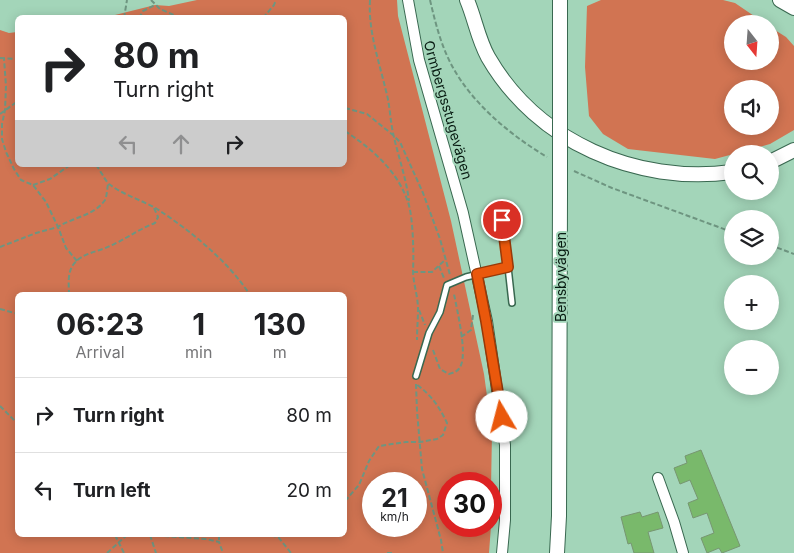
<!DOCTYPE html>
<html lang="en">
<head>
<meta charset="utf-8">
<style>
  body { margin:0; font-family:Inter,sans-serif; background:#f6f6f6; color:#202124; height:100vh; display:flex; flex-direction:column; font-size:19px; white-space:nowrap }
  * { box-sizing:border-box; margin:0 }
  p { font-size:16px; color:#757577 }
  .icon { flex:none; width:28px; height:28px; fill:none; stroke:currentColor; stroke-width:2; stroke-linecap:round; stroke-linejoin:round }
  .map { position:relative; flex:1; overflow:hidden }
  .details { position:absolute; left:15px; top:292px; width:332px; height:245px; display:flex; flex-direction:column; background:#fff; border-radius:8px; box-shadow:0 2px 12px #0003 }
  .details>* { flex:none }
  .guide { position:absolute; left:15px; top:15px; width:332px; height:152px; border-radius:8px; box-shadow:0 2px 12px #0003; background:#fff; color:#202124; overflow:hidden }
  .needle { width:32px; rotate:163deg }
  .fabs { position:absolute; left:724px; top:15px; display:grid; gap:10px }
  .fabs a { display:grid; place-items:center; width:55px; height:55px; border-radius:50%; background:#fff; box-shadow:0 2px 12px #0003; font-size:25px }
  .speed { position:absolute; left:362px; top:472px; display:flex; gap:10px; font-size:25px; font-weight:700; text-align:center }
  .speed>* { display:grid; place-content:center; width:65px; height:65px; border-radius:50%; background:#fff; box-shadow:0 2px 12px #0003; line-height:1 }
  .speed small { font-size:12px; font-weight:400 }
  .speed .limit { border:8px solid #d22; background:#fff; color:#111 }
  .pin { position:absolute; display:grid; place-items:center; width:42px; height:42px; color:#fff; margin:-21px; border:2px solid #fff; border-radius:50%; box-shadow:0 1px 5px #0007 }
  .me { position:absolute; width:55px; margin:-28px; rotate:352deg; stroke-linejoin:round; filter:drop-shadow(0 0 4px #0008) }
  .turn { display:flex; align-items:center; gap:18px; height:105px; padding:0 15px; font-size:22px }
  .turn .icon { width:65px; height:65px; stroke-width:2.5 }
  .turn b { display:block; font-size:35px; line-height:42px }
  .lanes { display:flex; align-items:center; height:48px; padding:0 15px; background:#0003; justify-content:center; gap:25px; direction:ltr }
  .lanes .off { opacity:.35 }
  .eta { display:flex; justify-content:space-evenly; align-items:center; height:85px; text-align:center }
  .eta b { font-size:30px; font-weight:700; line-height:35px }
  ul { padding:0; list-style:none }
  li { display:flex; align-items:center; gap:15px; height:75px; padding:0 15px; border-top:1px solid #e0e0e0 }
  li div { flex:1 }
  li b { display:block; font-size:19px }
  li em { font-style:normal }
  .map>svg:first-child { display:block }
  .forest { fill:#d17452; fill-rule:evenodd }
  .building { fill:#79b96b; stroke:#779671 }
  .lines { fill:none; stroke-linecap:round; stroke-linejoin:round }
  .lane-casing { stroke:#396850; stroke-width:8 }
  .street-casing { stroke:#396850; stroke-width:12 }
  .secondary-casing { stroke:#396850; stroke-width:16 }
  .path { stroke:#6e9580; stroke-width:2; stroke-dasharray:5 2.5; stroke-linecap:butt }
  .lane { stroke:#fff; stroke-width:5 }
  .street { stroke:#fff; stroke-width:10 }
  .secondary { stroke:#fff; stroke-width:14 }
  .secondary-bridge-casing { stroke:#396850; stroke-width:16; stroke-linecap:butt }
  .secondary-bridge { stroke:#fff; stroke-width:14 }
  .route-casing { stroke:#983908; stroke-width:12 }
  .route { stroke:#ea580c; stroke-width:9 }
  .labels { text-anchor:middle; stroke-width:4; stroke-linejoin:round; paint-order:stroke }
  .street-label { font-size:14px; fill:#071a11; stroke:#a3d5b9 }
</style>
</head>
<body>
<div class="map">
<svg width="794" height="553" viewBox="0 0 794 553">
  <rect width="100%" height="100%" fill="#a3d5b9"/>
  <!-- forest -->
  <path class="forest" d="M 197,0 L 397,0 L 398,16 L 451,221 L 484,374 L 492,433 L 491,487 L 491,484 L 449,484 L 449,526 L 491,526 L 489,553 L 0,553 L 0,30 L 9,33 L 17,32 L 18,165 L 345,165 L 345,18 L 107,17 L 155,5 L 169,6 ZM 18,295 L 345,295 L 345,535 L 18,535 ZM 374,484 L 416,484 L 416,526 L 374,526 Z
    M 601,0 L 723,0 L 735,3 L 766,24 L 732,24 L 732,61 L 770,61 L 770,27 L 786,37 L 794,46 L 794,130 L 770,144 L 715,159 L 628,149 L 603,134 L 589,116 L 585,67 L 587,6 ZM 732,89 L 770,89 L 770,126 L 732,126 Z"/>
  <!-- building -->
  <path class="building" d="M 701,450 L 740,546 L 722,553 L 719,548 L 707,553 L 701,538 L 714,533 L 707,513 L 693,518 L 688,503 L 698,499 L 690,480 L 680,484 L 674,468 L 687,463 L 685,456 Z
    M 640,512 L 642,517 L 658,512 L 663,528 L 648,532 L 654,553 L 634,553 L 631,543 L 628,544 L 621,517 Z"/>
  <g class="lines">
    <defs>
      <path id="lane" d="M 502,221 L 508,267
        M 416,376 L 429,333 L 440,312 L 447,285 L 466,277 L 508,267 L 512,303"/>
      <path id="street" d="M 408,0 L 419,60 L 463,213 L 487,321 L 505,445 L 505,520 L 502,553
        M 658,478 L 674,522 L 683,553"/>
      <path id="secondary" d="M 467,0 C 475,19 478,39 488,57 C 537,142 637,185 732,172
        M 780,0 L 794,8
        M 560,101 L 560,0
        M 770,162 L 794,150
        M 557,553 L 559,516 L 560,195"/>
    </defs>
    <!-- lane casing -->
    <use href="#lane" class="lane-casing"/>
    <!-- street casing -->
    <use href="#street" class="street-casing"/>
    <!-- secondary casing -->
    <use href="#secondary" class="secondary-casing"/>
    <!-- path -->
    <path class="path" d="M 151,0 L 160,9 L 181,18
      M 370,0 C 368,31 379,61 386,91 C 390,105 390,119 393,133 C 398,156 406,177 409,201
      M 430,0 C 435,21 440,42 450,62 C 470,102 510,135 547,157
      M 124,18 L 127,0
      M 139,18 L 143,11 L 155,5
      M 263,18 L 274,5 L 276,0
      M 0,58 L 18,59
      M 345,108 L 367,114 L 393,135 L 400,142 L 423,193 L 440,239 L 450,275
      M 0,114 L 18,101
      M 345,131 C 372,149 397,170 408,202 C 413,216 414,254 413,270 C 413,283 418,296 418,309 C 418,319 417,329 417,340
      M 96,165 C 101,171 104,179 109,184 C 123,195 142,200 157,209 C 191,231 228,261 250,295
      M 574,171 L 612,188 L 732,232
      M 33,185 L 50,179 L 70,165
      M 770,245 L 794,254
      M 0,247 L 36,233 L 58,227 L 46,202 L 33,185 L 21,180 L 14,169 L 6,152 L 2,139 L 2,124 L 5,110 L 6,86 L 4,59
      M 77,261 L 66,248 L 58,227 C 73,217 94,216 105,200 C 107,196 107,189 108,184
      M 439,266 L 444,278
      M 413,272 L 432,272 L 446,259
      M 69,295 C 69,285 67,274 73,265 C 81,253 98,252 110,246 C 126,239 139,229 155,223 L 158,217 L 154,208
      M 0,309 L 18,314
      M 419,310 L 425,325
      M 461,337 L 471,330 L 473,315
      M 433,350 L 440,369 L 449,374 C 455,372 459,371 461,365 C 467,351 457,310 454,294
      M 416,384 L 417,411 L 422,469 L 441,540 L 443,553
      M 0,406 L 18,424
      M 345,501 L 359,485 L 369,461 L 379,446 L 406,442 L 420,442 L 437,439 L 443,435 L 447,423 C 439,406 431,395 416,384
      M 115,535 L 124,553
      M 149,535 L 206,539 L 219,542 L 223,553
      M 150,535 L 156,553
      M 219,535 L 219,542
      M 271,535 L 279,538 L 291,553
      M 107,553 L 127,535
      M 387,553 L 394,553"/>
    <!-- lane -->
    <use href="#lane" class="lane"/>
    <!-- street -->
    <use href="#street" class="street"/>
    <!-- secondary -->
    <use href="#secondary" class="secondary"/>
    <defs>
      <path id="secondary-bridge" d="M 560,101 L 560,195"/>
    </defs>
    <!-- secondary-bridge casing -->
    <use href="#secondary-bridge" class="secondary-bridge-casing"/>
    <!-- secondary-bridge -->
    <use href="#secondary-bridge" class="secondary-bridge"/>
  </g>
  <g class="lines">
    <defs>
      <path id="route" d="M 502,417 L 486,321 L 477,274 L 508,267 L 502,220"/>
    </defs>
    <!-- route casing -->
    <use href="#route" class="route-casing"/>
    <!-- route -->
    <use href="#route" class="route"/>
  </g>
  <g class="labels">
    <!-- street labels -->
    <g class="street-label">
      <text transform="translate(448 110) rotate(74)" y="5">Ormbergsstugevägen</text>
      <text transform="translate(561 277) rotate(-90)" y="5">Bensbyvägen</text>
    </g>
  </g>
</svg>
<div class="fabs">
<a><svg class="needle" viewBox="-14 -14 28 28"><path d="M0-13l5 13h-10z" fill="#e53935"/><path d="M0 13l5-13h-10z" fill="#757577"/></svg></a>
<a><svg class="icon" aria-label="sound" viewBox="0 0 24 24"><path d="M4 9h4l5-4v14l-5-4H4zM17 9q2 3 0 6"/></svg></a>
<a><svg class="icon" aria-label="search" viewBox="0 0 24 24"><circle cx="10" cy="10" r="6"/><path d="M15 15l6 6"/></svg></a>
<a><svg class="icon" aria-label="layers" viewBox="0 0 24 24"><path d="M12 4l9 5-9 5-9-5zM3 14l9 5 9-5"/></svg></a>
<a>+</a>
<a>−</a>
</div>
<div class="speed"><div>21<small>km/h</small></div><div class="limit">30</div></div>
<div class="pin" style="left:502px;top:220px;background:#d93025"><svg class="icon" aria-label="arrive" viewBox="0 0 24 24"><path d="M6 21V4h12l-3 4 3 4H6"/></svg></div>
<svg class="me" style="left:502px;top:417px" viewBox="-20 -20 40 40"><circle r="19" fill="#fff"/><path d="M0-13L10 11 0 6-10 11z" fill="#ea580c"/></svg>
<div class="guide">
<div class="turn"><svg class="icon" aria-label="right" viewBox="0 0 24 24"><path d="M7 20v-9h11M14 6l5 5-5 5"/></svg><div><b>80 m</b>Turn right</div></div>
<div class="lanes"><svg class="icon off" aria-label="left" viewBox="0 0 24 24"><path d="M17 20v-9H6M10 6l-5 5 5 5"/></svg><svg class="icon off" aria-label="ahead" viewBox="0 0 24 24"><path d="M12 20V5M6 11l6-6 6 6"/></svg><svg class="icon" aria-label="right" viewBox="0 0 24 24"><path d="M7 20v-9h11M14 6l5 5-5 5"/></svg></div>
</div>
<section class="details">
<div class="eta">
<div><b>06:23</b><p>Arrival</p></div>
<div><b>1</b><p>min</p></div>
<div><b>130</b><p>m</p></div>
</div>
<ul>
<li><svg class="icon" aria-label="right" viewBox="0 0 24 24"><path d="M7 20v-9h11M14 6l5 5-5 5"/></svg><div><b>Turn right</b></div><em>80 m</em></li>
<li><svg class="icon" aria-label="left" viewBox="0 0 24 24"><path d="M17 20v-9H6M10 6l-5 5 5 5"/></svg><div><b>Turn left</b></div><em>20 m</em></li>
</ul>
</section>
</div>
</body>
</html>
